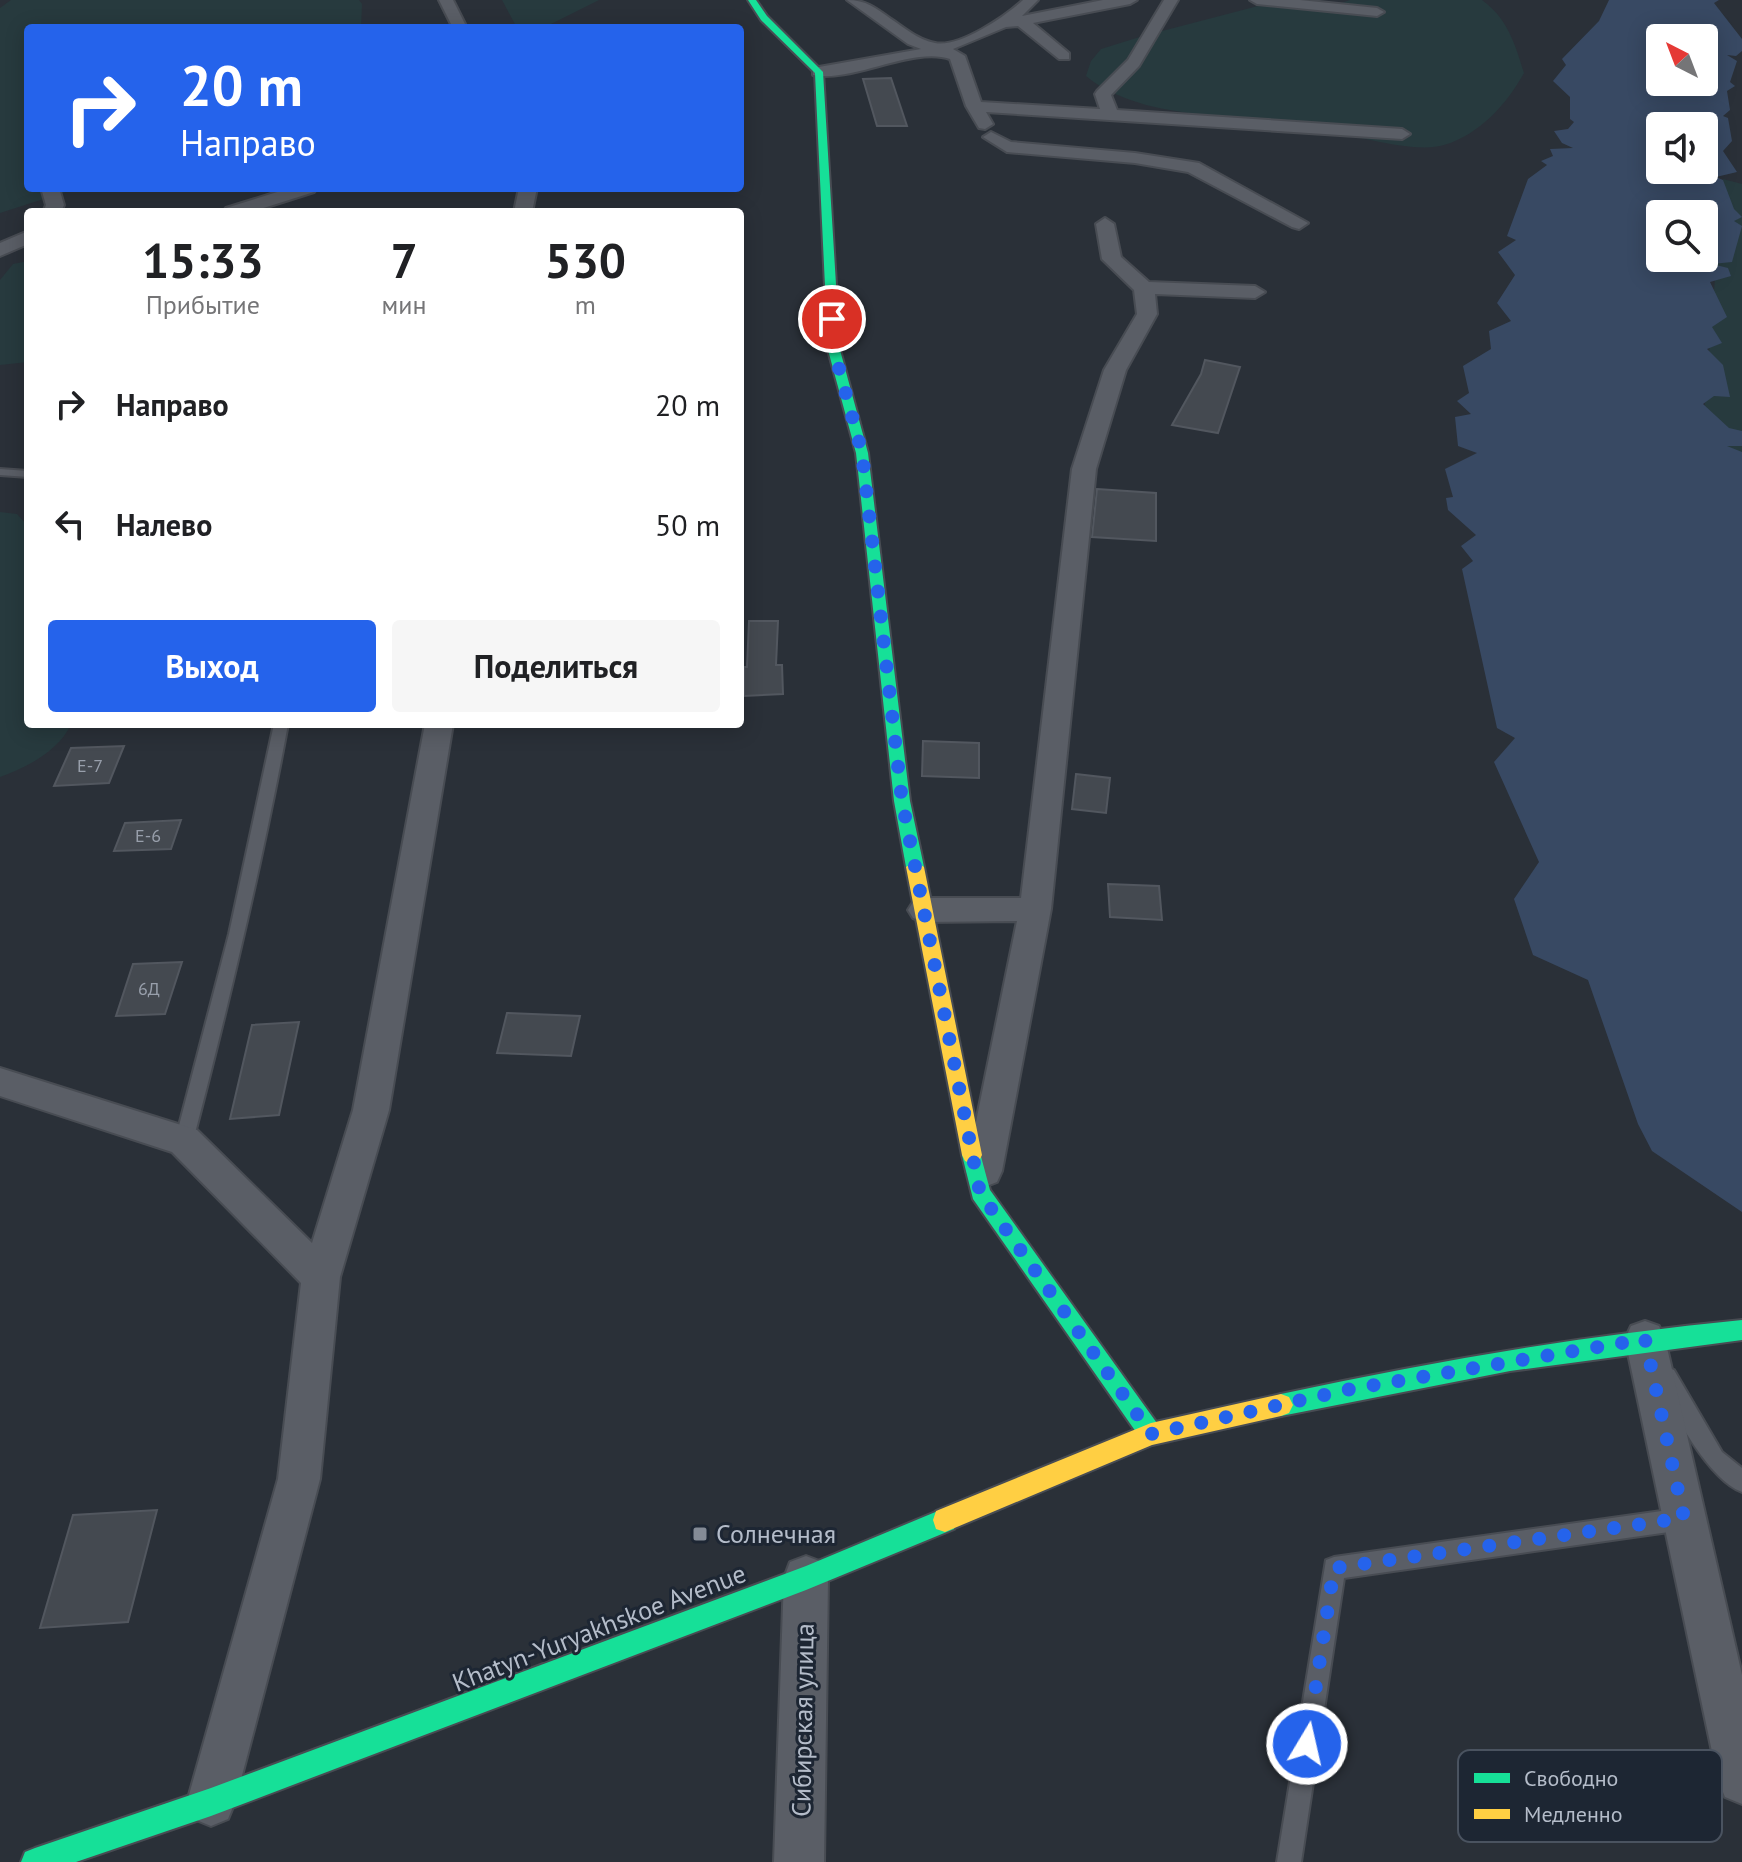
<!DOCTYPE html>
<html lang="ru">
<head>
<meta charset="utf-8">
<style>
  body { margin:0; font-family:"PT Sans",sans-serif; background:#f6f6f6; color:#202124; height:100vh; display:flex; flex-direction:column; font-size:30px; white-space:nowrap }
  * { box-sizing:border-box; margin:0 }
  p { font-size:26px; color:#757577 }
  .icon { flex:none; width:44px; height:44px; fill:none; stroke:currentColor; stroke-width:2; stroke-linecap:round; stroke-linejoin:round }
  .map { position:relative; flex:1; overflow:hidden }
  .sheet { position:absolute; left:24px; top:208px; width:720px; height:520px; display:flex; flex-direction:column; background:#fff; border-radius:8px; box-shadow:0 4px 20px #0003 }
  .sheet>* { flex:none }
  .guide { position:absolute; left:24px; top:24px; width:720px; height:168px; border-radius:8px; box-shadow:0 4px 20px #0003; background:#2563eb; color:#fff; overflow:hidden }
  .needle { width:52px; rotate:318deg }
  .fabs { position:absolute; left:1646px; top:24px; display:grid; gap:16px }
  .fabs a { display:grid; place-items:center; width:72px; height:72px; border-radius:8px; background:#fff; box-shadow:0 4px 20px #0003; font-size:40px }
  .pin { position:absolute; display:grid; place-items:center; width:68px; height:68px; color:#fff; margin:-34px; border:4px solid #fff; border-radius:50%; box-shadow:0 2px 8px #0007 }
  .me { position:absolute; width:88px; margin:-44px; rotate:9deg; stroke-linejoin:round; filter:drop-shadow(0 0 6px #0008) }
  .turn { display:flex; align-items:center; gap:28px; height:168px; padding:0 24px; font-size:36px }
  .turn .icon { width:104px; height:104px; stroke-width:2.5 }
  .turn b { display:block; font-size:56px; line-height:68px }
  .eta { display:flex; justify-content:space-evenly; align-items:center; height:136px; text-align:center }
  .eta b { font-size:48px; font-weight:700; line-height:56px }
  .button { display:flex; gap:16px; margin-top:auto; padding:16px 24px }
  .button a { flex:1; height:92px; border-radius:8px; background:#2563eb; color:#fff; font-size:32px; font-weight:700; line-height:92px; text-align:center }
  .button a+a { background:#f6f6f6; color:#202124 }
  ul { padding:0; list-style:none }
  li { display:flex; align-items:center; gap:24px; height:120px; padding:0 24px }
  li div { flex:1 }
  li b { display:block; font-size:30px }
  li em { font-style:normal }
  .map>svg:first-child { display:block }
  .green { fill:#273a3e }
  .water { fill:#384963; fill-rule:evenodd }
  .building { fill:#444950; stroke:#52575f; stroke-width:2 }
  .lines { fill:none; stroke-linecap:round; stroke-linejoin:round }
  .lane-casing { stroke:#484c53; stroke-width:4 }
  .street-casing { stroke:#484c53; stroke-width:4 }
  .fast-casing { stroke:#484c53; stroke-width:4 }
  .slow-casing { stroke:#484c53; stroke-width:4 }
  .lane { fill:#5a5e66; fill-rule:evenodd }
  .street { fill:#5a5e66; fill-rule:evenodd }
  .fast { fill:#16e098; fill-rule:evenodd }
  .slow { fill:#ffcf43; fill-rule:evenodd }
  .route { stroke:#2563eb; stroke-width:14; stroke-dasharray:0 25.2 }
  .poi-dot { fill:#848b96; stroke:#1d2633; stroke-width:3 }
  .labels { text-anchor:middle; stroke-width:6; stroke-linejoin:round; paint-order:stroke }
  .number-label { font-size:18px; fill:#989fab }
  .near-poi-label { font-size:26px; fill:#b4bcc9; stroke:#1d2633; text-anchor:start }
  .near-street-label { font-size:26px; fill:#b4bcc9; stroke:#1d2633 }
  .key { fill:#1d2633; stroke:#4a5360; stroke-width:2 }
  .key-label { font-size:22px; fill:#b4bcc9 }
</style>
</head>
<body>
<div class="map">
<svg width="1742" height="1862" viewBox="0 0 1742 1862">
  <rect width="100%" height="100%" fill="#2a3038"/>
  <!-- green -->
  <path class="green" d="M 11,0 L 359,0 L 362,4 L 361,28 L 28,28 L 28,188 L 78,188 L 0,213 L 0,8 Z
    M 502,0 L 599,0 L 543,28 L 517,28 Z
    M 1350,0 L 1482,0 C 1508,19 1515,44 1524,73 C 1507,104 1479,135 1444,145 C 1412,155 1340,131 1305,126 C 1253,118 1198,118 1146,105 C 1126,99 1102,90 1086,76 L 1091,61 L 1101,49 L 1143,36 L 1258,6 L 1324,9 Z
    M 1723,179 L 1742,184 L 1742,547 L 1699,478 Z
    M 28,261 L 28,362 L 0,365 L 0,280 L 13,264 Z
    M 0,512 L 17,514 L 28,526 L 28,724 L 71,724 C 60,750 26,768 0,777 Z"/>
  <!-- water -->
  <path class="water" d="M 1609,0 L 1719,0 L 1714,3 L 1742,39 L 1742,51 L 1736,56 L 1727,55 L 1737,61 L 1730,82 L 1735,86 L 1727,91 L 1730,110 L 1723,116 L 1728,118 L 1732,141 L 1723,151 L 1737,172 L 1716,177 L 1723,180 L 1734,209 L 1742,217 L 1734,221 L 1742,226 L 1732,262 L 1712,264 L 1728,268 L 1731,276 L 1710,282 L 1727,317 L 1712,327 L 1722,343 L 1707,349 L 1723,365 L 1730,397 L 1714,396 L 1703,404 L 1729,428 L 1742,431 L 1742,446 L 1727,446 L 1742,452 L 1742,1212 L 1652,1151 L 1638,1124 L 1588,980 L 1533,955 L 1514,899 L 1539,862 L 1494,762 L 1515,738 L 1497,728 L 1462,569 L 1473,561 L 1461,546 L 1476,535 L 1448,510 L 1446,498 L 1453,497 L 1445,469 L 1477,453 L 1458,446 L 1455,417 L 1471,414 L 1457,401 L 1469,393 L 1463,366 L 1491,349 L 1489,331 L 1511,321 L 1497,303 L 1515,275 L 1498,252 L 1516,240 L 1507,236 L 1528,179 L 1547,165 L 1541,161 L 1553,156 L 1550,149 L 1573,148 L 1562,143 L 1554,131 L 1568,129 L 1574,122 L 1570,119 L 1570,97 L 1553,81 L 1566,65 L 1562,59 L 1599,21 ZM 1660,38 L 1704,38 L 1704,82 L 1660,82 ZM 1660,126 L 1704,126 L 1704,170 L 1660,170 ZM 1660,214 L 1704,214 L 1704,258 L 1660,258 Z"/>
  <!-- building -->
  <path class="building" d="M 891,78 L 907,126 L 877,126 L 863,79 Z
    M 1205,360 L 1240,367 L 1218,433 L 1172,425 L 1201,374 Z
    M 1097,489 L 1156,493 L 1156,541 L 1092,537 Z
    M 749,621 L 778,621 L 776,665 L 782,665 L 783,694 L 744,696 L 744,667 L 747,667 Z
    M 923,741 L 979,743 L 979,778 L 922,776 Z
    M 124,746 L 109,783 L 54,786 L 71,748 Z
    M 1076,774 L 1110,778 L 1106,813 L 1072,809 Z
    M 181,820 L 171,849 L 114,851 L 125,823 Z
    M 1108,884 L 1159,886 L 1162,920 L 1110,917 Z
    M 182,962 L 165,1014 L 116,1016 L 133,964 Z
    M 507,1013 L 580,1016 L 571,1056 L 497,1053 Z
    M 299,1022 L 279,1115 L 230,1119 L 252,1025 Z
    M 157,1510 L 128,1622 L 40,1628 L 73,1515 Z"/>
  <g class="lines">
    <defs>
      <path id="lane" d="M 0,469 L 28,471 L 28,477 L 0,475 Z
        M 274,724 L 288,724 C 262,864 229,1003 193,1141 L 190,1146 L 184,1149 L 178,1146 L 175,1141 L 229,934 Z
        M 1667,1367 L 1674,1370 L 1722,1452 L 1742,1468 L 1742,1492 C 1708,1479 1672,1411 1657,1377 L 1660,1370 Z
        M 1683,1508 L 1691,1511 L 1694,1519 L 1691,1527 L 1683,1530 L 1344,1578 L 1301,1862 L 1277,1862 L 1326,1560 L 1334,1557 Z"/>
      <path id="street" d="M 439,0 L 453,0 L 467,28 L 453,28 Z
        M 847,0 C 866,0 876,8 891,19 C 905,28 918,40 935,43 C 959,48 1006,16 1023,0 L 1038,0 L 1022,16 L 1103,0 L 1137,0 L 1130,4 L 1033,23 L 1069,53 L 1069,59 L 1059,59 L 1018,26 L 1006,27 L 953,49 L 965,56 L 981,102 L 1100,109 L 1095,94 L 1097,91 L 1128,60 L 1164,0 L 1178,0 L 1139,66 L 1111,95 L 1117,110 L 1402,129 L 1410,134 L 1402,139 L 986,112 L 993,124 L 985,129 L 979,128 L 966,106 L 950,59 C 913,46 852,83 813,75 L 813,69 L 819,67 L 921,49 L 908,44 Z
        M 1250,0 L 1300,0 L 1377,8 L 1384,12 L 1377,16 L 1257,4 Z
        M 991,132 L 1011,142 L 1135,153 L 1199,163 L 1308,223 L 1299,229 L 1292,227 L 1188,172 L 1135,163 L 1007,152 L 983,137 Z
        M 41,188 L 59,188 L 64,205 L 61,212 L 43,212 L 46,205 Z
        M 290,188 L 317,188 L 314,192 L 251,212 L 223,212 L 226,208 Z
        M 519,188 L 537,188 L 532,212 L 514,212 Z
        M 1105,218 L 1114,224 L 1121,257 L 1149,282 L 1255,286 L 1265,292 L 1255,298 L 1155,294 L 1157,314 L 1126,370 L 1096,469 L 1051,909 L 1002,1171 L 997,1182 L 984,1187 L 971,1182 L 966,1171 L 1017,921 L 924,922 L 913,918 L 908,910 L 913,902 L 924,898 L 1021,898 L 1072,469 L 1104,370 L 1137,314 L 1134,290 L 1102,259 L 1096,224 Z
        M 28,231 L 28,244 L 0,256 L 0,243 Z
        M 425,724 L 453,724 L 389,1110 L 340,1277 L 320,1479 L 235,1802 L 228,1819 L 211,1826 L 194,1819 L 187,1802 L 278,1479 L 301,1283 L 172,1152 L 0,1096 L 0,1068 L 197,1130 L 312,1243 L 353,1110 Z
        M 1645,1321 L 1659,1326 L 1665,1339 L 1742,1675 L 1742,1804 L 1725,1797 L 1718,1780 L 1625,1339 L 1631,1326 Z
        M 806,1556 L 822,1562 L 828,1578 L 824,1862 L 774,1862 L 784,1578 L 790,1562 Z"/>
      <path id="fast" d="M 748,0 L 756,0 L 767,16 L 823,72 L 840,350 L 868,453 L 910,801 L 924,867 L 915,873 L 906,867 L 894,801 L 856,453 L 828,350 L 815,73 L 761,20 Z
        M 972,1146 L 979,1149 L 990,1190 L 1159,1426 L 1163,1434 L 1159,1442 L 1151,1445 L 1143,1442 L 973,1199 L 962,1155 L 965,1149 Z
        M 1742,1320 L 1742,1340 L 1510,1371 L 1281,1416 L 1273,1413 L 1269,1405 L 1273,1397 L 1281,1394 C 1434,1361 1587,1335 1742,1320 Z
        M 945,1508 L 954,1511 L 957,1520 L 954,1529 L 806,1590 L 211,1816 L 76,1862 L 21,1862 L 25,1852 L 35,1848 L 211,1788 L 806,1566 Z"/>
      <path id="slow" d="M 915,861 L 924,867 L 982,1155 L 979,1161 L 972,1164 L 965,1161 L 962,1155 L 906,867 Z
        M 1281,1394 L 1289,1397 L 1293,1405 L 1289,1413 L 1281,1416 L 1152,1445 L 945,1532 L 936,1529 L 933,1520 L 936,1511 L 1151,1423 Z"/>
    </defs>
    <!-- lane casing -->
    <use href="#lane" class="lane-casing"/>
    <!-- street casing -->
    <use href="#street" class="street-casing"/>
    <!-- fast casing -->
    <use href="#fast" class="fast-casing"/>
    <!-- slow casing -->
    <use href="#slow" class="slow-casing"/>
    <!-- lane -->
    <use href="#lane" class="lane"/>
    <!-- street -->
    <use href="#street" class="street"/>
    <!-- fast -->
    <use href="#fast" class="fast"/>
    <!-- slow -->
    <use href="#slow" class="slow"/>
  </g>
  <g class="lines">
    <!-- route -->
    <path class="route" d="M 832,319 L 834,350 L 862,453 L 902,801 L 980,1193 L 1151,1434 L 1351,1389 L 1645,1339 L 1684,1518 L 1334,1568 L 1307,1744"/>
  </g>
  <!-- markers -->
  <rect class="poi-dot" x="692" y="1526" width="16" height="16" rx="4"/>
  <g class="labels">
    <!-- number labels -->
    <g class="number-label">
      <text x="90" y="772">Е-7</text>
      <text x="148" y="842">Е-6</text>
      <text x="149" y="995">6Д</text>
    </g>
    <!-- near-poi labels -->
    <g class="near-poi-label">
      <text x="716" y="1543">Солнечная</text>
    </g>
    <!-- near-street labels -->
    <g class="near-street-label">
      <text transform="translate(599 1628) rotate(-21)" y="9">Khatyn-Yuryakhskoe Avenue</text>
      <text transform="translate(803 1720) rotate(-89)" y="9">Сибирская улица</text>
    </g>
  </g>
  <!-- legend -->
  <rect x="1458" y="1750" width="264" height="92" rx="12" class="key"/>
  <rect x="1474" y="1773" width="36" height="10" fill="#16e098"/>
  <rect x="1474" y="1809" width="36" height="10" fill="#ffcf43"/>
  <g class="key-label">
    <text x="1524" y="1786">Свободно</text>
    <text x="1524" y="1822">Медленно</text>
  </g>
</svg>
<div class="fabs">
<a><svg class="needle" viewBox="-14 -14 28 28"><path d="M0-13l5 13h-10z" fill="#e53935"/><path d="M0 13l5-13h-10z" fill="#757577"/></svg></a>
<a><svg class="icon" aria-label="sound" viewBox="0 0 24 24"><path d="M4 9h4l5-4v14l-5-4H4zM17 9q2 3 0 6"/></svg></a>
<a><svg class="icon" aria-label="search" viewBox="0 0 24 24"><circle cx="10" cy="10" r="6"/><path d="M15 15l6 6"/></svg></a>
</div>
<div class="pin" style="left:832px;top:319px;background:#d93025"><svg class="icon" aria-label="arrive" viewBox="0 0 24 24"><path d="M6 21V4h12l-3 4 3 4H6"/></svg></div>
<svg class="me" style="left:1307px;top:1744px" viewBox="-20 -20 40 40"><circle r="17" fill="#2563eb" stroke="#fff" stroke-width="3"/><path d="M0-11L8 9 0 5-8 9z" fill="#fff"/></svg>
<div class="guide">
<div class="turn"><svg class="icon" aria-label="right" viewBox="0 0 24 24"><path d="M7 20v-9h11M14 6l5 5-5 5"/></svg><div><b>20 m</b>Направо</div></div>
</div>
<section class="sheet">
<div class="eta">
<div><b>15:33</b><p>Прибытие</p></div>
<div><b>7</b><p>мин</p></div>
<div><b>530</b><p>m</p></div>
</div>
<ul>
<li><svg class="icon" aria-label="right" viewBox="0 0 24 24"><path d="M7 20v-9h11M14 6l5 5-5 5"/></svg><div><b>Направо</b></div><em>20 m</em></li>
<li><svg class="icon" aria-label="left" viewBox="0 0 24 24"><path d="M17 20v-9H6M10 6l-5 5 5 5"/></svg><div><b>Налево</b></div><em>50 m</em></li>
</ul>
<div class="button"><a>Выход</a><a>Поделиться</a></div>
</section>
</div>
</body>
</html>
